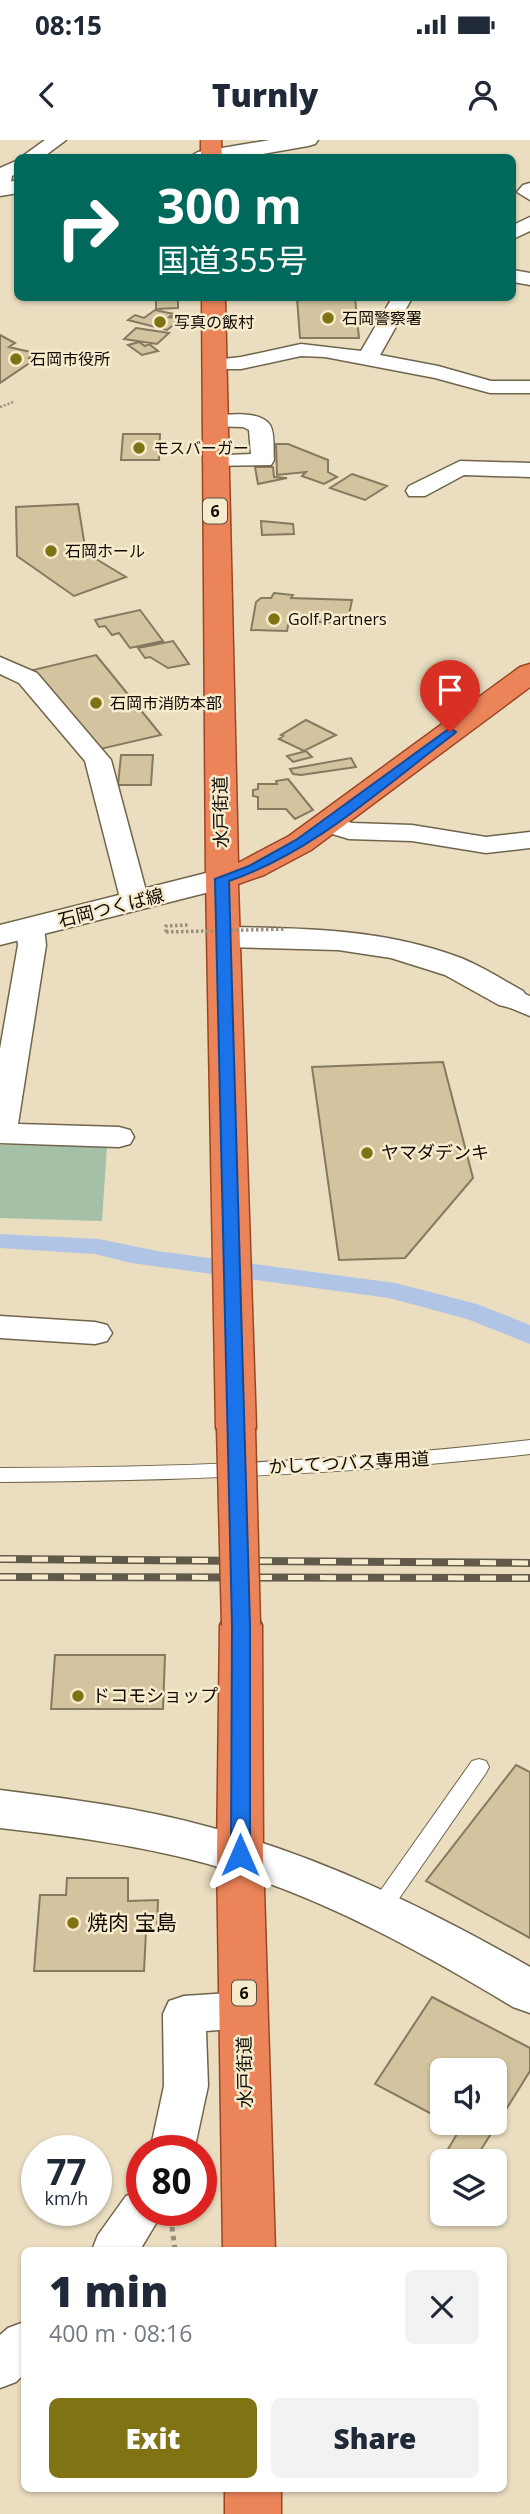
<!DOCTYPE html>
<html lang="en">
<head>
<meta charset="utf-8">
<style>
  body { margin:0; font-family:"Open Sans","Noto Sans JP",sans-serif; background:#f2f2f3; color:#1f2937; height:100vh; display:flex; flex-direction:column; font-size:26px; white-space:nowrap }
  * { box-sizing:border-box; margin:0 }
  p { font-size:23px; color:#747a83 }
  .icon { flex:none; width:38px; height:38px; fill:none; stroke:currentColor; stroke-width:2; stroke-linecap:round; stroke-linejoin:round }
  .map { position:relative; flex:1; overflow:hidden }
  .panel { position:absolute; left:21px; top:2107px; width:486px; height:245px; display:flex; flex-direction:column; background:#fff; border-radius:10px; box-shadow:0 2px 5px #0004 }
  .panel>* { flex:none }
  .hud { position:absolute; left:14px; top:14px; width:502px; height:147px; border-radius:10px; box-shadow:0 2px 5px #0004; background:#00695c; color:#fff; overflow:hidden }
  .fabs { position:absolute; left:430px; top:1918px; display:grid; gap:14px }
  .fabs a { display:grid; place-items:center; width:77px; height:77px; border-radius:10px; background:#fff; box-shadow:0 2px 5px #0004; font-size:35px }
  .speed { position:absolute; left:21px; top:1995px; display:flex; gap:14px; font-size:35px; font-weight:700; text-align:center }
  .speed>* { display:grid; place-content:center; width:91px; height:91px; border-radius:50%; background:#fff; box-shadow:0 2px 5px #0004; line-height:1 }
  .speed small { font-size:18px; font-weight:400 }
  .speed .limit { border:10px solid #d22; background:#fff; color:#111 }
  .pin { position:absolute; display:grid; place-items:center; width:60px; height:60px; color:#fff; margin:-72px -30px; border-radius:50% 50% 50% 0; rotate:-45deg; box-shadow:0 0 7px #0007 }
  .pin .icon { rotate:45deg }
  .me { position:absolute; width:77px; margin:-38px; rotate:0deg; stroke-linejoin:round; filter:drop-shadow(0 0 5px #0008) }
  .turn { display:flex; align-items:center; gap:24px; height:147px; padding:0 28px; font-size:32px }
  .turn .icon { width:91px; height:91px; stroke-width:2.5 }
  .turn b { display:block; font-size:49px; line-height:60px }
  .round { display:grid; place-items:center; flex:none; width:74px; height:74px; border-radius:10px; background:#f2f2f3 }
  .headline { display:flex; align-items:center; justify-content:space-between; height:119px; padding:0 28px }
  h1 { font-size:42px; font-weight:800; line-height:52px }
  .cta { display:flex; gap:14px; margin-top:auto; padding:14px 28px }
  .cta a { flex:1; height:80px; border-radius:10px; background:#807314; color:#fff; font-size:28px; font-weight:800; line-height:80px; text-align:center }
  .cta a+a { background:#f2f2f3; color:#1f2937 }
  .status { display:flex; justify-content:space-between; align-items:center; height:49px; padding:0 35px; background:#fff; direction:ltr }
  .status svg { height:19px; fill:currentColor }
  header { display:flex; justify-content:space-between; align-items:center; height:91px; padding:0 28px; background:#fff; font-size:32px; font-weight:800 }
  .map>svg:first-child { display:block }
  .green { fill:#a4c0a6 }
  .water { fill:#b0c4e5 }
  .building { fill:#d3c39e; stroke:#857a5f; stroke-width:2 }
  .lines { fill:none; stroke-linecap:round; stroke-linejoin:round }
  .service-casing { stroke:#70654b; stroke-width:2 }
  .minor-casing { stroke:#70654b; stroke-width:3 }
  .tertiary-casing { stroke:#70654b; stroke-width:3 }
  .secondary-casing { stroke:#70654b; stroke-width:3 }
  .trunk-casing { stroke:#9c4621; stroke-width:3 }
  .path-far2 { stroke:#988e79; stroke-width:2.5; stroke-dasharray:2 2; stroke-linecap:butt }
  .path-far1 { stroke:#988e79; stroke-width:3.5; stroke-dasharray:2.5 2.5; stroke-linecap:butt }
  .path { stroke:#988e79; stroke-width:5; stroke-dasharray:4.5 4.5; stroke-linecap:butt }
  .service { fill:#fff; fill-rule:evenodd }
  .minor { fill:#fff; fill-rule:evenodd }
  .tertiary { fill:#fff; fill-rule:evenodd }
  .secondary { fill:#fff; fill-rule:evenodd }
  .trunk { fill:#ec845a; fill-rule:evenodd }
  .rail-casing { stroke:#615a4a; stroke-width:8 }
  .rail { stroke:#f7ebcd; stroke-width:5; stroke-dasharray:16; stroke-linecap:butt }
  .trunk-bridge-casing { stroke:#9c4621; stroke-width:41; stroke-linecap:butt }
  .path-bridge { stroke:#988e79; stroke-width:3.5; stroke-dasharray:2.5 2.5; stroke-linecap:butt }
  .trunk-bridge { stroke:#ec845a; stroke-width:38 }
  .route { fill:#1a73e8; stroke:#114b97; stroke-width:2 }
  .poi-dot { fill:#807314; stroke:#f7ebcd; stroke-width:2.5 }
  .labels { text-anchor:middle; stroke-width:5; stroke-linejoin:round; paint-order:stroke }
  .far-poi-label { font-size:16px; fill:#100c04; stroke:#f7ebcd; text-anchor:start }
  .shield { fill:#f7ebcd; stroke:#554f40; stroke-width:2 }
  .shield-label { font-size:16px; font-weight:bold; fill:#100c04 }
  .street-label { font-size:18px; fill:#100c04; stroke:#f7ebcd }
  .poi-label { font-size:18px; fill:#100c04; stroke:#f7ebcd; text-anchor:start }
  .near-poi-label { font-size:21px; fill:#100c04; stroke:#f7ebcd; text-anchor:start }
</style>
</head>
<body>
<div class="status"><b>08:15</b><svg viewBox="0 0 49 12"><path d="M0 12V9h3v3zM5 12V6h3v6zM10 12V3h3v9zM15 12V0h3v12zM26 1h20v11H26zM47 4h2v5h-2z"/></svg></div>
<header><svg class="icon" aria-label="back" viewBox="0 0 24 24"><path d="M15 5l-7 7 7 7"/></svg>Turnly<svg class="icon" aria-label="person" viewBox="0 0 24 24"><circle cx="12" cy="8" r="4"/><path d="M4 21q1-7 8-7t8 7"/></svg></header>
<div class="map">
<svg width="530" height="2374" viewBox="0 0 530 2374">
  <rect width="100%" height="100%" fill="#eaddc0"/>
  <!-- green -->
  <path class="green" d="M 0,1005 L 107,1006 L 102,1081 L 0,1078 Z"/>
  <!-- water -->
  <path class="water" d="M 0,1094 L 99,1099 L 157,1111 L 395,1143 L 477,1164 L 530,1185 L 530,1204 L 467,1179 L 389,1158 L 131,1123 L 95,1114 L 0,1108 Z"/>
  <!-- building -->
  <path class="building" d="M 156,158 L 178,158 L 178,168 L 156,169 Z
    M 297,158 L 355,158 L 359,198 L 300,198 Z
    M 155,170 L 174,174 L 169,177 L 181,179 L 167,190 L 128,180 L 135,175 L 144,178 Z
    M 136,188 L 169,193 L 157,204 L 124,199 Z
    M 0,195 L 15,203 L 9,207 L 35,213 L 29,218 L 34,220 L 0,243 Z
    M 139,202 L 145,206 L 149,204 L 158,211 L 142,215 L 128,205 Z
    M 123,294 L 160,294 L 159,320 L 121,320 Z
    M 276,304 L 288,304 L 328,320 L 328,332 L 337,337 L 324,344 L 302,336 L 306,332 L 277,335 Z
    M 255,327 L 273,327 L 274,337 L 287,338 L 258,344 Z
    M 352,334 L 387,346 L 365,360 L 330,348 Z
    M 78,364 L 86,413 L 126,437 L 74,456 L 17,416 L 16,367 Z
    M 261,381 L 293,384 L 294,394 L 262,395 Z
    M 274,453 L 293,455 L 291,458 L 352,460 L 349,475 L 347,475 L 345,483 L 289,481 L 287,491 L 251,490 L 256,462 L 261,458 L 271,458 Z
    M 140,470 L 163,501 L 130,508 L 119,493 L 112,495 L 105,486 L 99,487 L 95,480 Z
    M 173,501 L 189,524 L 168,528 L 150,517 L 145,518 L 138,508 Z
    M 96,515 L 161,595 L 96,610 L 33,530 Z
    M 306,580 L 336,595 L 304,611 L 279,599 L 283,596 L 281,595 Z
    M 306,611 L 312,617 L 293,622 L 287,616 Z
    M 121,615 L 153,615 L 151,645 L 118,645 Z
    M 351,618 L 356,627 L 301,635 L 293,634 L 290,629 Z
    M 288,639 L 313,670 L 295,679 L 286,669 L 258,669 L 258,657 L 253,656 L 253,650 L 258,649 L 258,644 L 277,644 L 276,641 Z
    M 443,922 L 473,1038 L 405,1118 L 339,1120 L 312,927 Z
    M 55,1515 L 165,1515 L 163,1569 L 51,1569 Z
    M 516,1625 L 530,1632 L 530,1798 L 426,1741 Z
    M 67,1738 L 128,1738 L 128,1761 L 158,1760 L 157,1791 L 146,1791 L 144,1831 L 34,1831 L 40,1755 L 66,1755 Z
    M 432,1857 L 530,1908 L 530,1931 L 474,2021 L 458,2021 L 445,2014 L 460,1989 L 448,1983 L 495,1983 L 495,1930 L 443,1930 L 443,1980 L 375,1944 Z"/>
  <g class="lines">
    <defs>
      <path id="service" d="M 530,1300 L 530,1314 C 354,1334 177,1341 0,1342 L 0,1328 C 177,1328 354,1321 530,1300 Z
        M 479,1619 L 486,1621 L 489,1627 L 486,1633 L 387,1776 L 379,1779 L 371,1776 L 368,1770 L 371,1764 L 472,1621 Z"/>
      <path id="minor" d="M 45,0 L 66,0 L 42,18 L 20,18 Z
        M 18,20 L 18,33 L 12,36 L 9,54 L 0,55 L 0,28 Z
        M 530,43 L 530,60 L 517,52 L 523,45 Z
        M 530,77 L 530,91 L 513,99 L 513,85 Z
        M 513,130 L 530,133 L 530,145 L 513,142 Z
        M 392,158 L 412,158 L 380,215 L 438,226 L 491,241 L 530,241 L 530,253 L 490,253 L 435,238 L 325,217 L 301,216 L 241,229 L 206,229 L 203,225 L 206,221 L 241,217 L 301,204 L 361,211 Z
        M 214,275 C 229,275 260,270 270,285 C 275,293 273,310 274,320 L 271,325 L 206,326 L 203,321 L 206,316 L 251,314 L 249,290 L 243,287 L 206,286 L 203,281 L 206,276 Z
        M 460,321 L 530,323 L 530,337 L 464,335 L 425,356 L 409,356 L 406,351 L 409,346 Z
        M 0,517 L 37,533 L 111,620 L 149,762 L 145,768 L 135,770 L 125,768 L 121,762 L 85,621 L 19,543 L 0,534 Z
        M 328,676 L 352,683 L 412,685 L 486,697 L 530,692 L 530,708 L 486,713 L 412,701 L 349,699 L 319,690 L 315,684 L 319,678 Z
        M 30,780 L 40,782 L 44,788 L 46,805 L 18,984 L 119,987 L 130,990 L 134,997 L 130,1004 L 119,1007 L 0,1003 L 0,909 L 18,805 L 16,788 L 20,782 Z
        M 511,849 L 530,856 L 530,876 L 501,864 L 496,858 L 501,852 Z
        M 0,1176 L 95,1182 L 107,1185 L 112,1193 L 107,1201 L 95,1204 L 0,1198 Z
        M 244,1852 L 259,1857 L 265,1870 L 259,1883 L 244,1888 L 206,1891 L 208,1946 L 194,2011 L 150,2011 L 164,1946 L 163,1874 L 169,1861 L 184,1856 Z
        M 142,2050 L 142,2070 L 164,2070 L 140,2110 L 92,2110 L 98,2095 L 126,2056 Z
        M 24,2182 L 24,2234 L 16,2242 L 0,2248 L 0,2195 L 8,2188 Z"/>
      <path id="tertiary" d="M 270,0 L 318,0 L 315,4 L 308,6 L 239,18 L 188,18 L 198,12 Z
        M 18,40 L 18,53 L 0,56 L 0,44 Z
        M 224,787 C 305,788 385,789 461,818 C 483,827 503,840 523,851 L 528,858 L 523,865 L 511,868 L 499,865 L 445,835 L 391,818 L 338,810 L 224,807 L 212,804 L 208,797 L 212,790 Z
        M 0,1650 C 71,1659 141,1668 209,1687 C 322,1717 429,1769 530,1827 L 530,1873 L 513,1867 C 425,1814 333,1763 235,1732 C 159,1708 79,1697 0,1688 Z"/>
      <path id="secondary" d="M 222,729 L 233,732 L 238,739 L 233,746 L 0,805 L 0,785 Z"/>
      <path id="trunk" d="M 201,0 L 221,0 L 222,18 L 201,18 Z
        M 202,158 L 225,158 L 238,723 L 289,696 L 520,527 L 530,524 L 530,547 L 311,710 L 264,735 L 238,744 L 256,1288 L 250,1298 L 236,1302 L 222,1298 L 216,1288 L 206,739 Z
        M 241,1469 L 256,1473 L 262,1485 L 263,1715 L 275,2110 L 223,2110 L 217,1715 L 220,1485 L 226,1473 Z
        M 225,2348 L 281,2348 L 281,2374 L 225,2374 Z"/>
    </defs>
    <!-- service casing -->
    <use href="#service" class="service-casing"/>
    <!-- minor casing -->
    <use href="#minor" class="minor-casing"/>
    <!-- tertiary casing -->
    <use href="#tertiary" class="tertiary-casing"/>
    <!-- secondary casing -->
    <use href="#secondary" class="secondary-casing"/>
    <!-- trunk casing -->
    <use href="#trunk" class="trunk-casing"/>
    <!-- path-far2 -->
    <path class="path-far2" d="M 0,267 L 13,262"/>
    <!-- path-far1 -->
    <path class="path-far1" d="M 166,792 L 166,786 L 188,785"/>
    <!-- path -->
    <path class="path" d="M 172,2087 L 175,2110"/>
    <!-- service -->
    <use href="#service" class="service"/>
    <!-- minor -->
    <use href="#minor" class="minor"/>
    <!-- tertiary -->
    <use href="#tertiary" class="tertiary"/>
    <!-- secondary -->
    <use href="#secondary" class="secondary"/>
    <!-- trunk -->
    <use href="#trunk" class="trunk"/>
    <defs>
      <path id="rail" d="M 0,1419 L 530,1423
        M 0,1437 L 530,1438"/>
    </defs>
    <!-- rail casing -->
    <use href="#rail" class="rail-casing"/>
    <!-- rail -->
    <use href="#rail" class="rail"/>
    <defs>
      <path id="trunk-bridge" d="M 236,1288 L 241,1485"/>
    </defs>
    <!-- trunk-bridge casing -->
    <use href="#trunk-bridge" class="trunk-bridge-casing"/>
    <!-- path-bridge -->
    <path class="path-bridge" d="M 166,792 L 286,789"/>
    <!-- trunk-bridge -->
    <use href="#trunk-bridge" class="trunk-bridge"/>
  </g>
  <!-- route -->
  <path class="route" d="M 450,588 L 456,592 L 454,594 C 383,647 314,712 229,741 L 250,1485 L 250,1715 L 247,1721 L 240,1723 L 233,1721 L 231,1715 L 232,1485 L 215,739 L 249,726 L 296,700 Z"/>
  <!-- markers -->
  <g class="poi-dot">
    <circle cx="328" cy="178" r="7"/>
    <circle cx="160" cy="182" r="7"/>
    <circle cx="16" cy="219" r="7"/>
    <circle cx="139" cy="308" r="7"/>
    <circle cx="51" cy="411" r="7"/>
    <circle cx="274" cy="479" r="7"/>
    <circle cx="96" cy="563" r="7"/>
    <circle cx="367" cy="1013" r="7"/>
    <circle cx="78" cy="1556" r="7"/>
    <circle cx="73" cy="1783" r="7"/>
  </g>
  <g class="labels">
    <!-- far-poi labels -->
    <g class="far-poi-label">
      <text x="342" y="184">石岡警察署</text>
      <text x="174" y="188">写真の飯村</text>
      <text x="30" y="225">石岡市役所</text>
      <text x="153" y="314">モスバーガー</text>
      <text x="65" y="417">石岡ホール</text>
      <text x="288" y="485">Golf Partners</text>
      <text x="110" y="569">石岡市消防本部</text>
    </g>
    <!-- shield labels -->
    <g class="shield">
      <rect x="203" y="358.5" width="24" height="25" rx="5"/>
      <rect x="232" y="1840.5" width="24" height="25" rx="5"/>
    </g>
    <g class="shield-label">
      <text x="215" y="377">6</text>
      <text x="244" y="1859">6</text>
    </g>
    <!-- street labels -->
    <g class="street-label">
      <text transform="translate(221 672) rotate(-91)" y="6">水戸街道</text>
      <text transform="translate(111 768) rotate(-14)" y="6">石岡つくば線</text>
      <text transform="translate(349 1323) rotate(-3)" y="6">かしてつバス専用道</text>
      <text transform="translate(245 1932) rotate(-91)" y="6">水戸街道</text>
    </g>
    <!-- poi labels -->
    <g class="poi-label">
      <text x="381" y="1019">ヤマダデンキ</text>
      <text x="92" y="1562">ドコモショップ</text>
    </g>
    <!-- near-poi labels -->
    <g class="near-poi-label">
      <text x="87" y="1790">焼肉 宝島</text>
    </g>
  </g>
</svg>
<div class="fabs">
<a><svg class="icon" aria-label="sound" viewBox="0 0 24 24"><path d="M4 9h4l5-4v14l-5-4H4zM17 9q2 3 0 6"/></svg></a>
<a><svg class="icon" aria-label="layers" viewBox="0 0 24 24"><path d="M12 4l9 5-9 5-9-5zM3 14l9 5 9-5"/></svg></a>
</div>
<div class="speed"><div>77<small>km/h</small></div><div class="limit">80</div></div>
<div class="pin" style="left:450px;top:592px;background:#d93025"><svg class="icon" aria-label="arrive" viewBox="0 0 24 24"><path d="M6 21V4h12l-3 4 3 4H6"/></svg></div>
<svg class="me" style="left:240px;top:1715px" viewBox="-20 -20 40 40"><path d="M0-17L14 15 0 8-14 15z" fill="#1a73e8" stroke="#fff" stroke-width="4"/></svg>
<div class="hud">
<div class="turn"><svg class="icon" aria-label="right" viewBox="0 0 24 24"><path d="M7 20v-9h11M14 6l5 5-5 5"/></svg><div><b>300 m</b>国道355号</div></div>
</div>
<section class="panel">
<div class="headline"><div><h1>1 min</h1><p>400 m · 08:16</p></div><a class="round"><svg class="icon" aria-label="close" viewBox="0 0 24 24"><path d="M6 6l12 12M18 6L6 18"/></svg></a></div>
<div class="cta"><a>Exit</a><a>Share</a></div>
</section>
</div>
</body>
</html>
